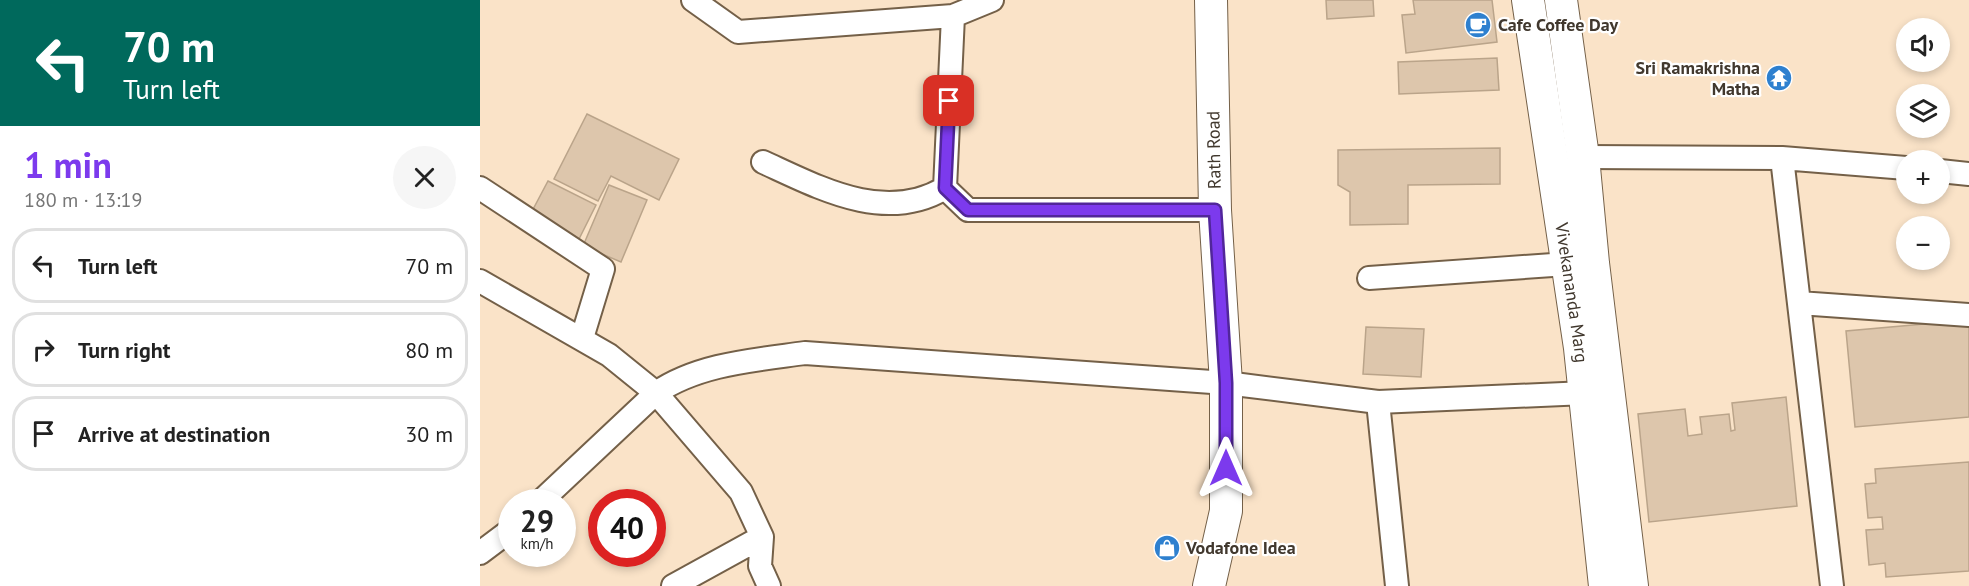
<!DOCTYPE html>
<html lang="en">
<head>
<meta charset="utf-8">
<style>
  body { margin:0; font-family:"PT Sans",sans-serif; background:#f6f6f6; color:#222; height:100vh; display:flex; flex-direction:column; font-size:22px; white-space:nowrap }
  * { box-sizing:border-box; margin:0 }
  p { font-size:20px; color:#767676 }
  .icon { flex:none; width:33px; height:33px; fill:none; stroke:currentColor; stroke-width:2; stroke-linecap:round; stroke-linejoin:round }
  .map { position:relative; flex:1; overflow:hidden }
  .sheet { display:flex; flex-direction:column; background:#fff; width:480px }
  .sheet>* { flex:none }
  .hud { background:#00695c; color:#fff; overflow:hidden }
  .buttons { position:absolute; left:1416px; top:18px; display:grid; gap:12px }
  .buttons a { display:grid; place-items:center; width:54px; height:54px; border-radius:50%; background:#fff; box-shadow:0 3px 9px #0003; font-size:30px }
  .speed { position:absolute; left:18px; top:489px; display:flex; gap:12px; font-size:30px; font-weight:700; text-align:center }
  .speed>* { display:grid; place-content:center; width:78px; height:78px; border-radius:50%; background:#fff; box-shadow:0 3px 9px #0003; line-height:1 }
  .speed small { font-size:15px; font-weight:400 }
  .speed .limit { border:9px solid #d22; background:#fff; color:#111 }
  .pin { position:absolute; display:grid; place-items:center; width:51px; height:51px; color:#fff; margin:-26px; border-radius:12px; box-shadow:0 3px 9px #0006 }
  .me { position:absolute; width:66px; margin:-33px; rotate:0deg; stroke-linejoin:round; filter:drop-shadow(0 0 4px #0008) }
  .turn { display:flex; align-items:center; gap:21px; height:126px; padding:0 24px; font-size:27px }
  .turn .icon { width:78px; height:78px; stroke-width:2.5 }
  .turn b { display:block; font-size:42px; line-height:51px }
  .round { display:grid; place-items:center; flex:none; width:63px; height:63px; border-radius:32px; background:#f6f6f6 }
  .overview { display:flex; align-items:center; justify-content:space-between; height:102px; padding:0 24px }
  h1 { font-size:36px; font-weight:700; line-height:45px; color:#7c3aed }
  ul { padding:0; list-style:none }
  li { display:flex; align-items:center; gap:18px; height:75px; margin:0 12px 9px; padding:0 12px; border:3px solid #e0e0e0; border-radius:24px }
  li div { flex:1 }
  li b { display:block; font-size:22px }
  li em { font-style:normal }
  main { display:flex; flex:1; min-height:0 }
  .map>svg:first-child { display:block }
  .building { fill:#ddc6ac; stroke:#baa48a; stroke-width:1.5 }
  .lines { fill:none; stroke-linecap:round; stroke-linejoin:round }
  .street-casing { stroke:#746048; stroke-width:26 }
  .secondary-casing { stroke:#746048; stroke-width:34 }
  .street { stroke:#fff; stroke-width:22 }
  .secondary { stroke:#fff; stroke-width:32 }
  .route-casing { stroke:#51269a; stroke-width:15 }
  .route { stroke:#7c3aed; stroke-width:10 }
  .labels { text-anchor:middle; stroke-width:4.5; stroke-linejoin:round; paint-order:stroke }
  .poi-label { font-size:18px; font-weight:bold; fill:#41382e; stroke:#fff; text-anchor:start }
  .street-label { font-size:18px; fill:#41382e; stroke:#fff }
</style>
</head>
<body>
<main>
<section class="sheet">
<div class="hud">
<div class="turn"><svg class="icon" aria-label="left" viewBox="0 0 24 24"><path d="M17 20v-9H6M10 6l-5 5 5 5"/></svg><div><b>70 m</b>Turn left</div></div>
</div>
<div class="overview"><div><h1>1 min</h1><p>180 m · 13:19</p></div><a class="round"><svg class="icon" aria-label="close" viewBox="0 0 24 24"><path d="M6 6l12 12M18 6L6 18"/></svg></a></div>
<ul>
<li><svg class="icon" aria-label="left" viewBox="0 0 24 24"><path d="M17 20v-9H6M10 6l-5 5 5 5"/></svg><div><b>Turn left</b></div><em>70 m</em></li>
<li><svg class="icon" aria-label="right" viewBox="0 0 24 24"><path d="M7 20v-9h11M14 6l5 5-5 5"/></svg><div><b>Turn right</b></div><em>80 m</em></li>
<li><svg class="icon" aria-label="arrive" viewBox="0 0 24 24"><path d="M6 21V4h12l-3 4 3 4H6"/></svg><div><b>Arrive at destination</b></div><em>30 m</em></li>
</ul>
</section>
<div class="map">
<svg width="1489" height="586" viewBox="0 0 1489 586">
  <rect width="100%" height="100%" fill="#fae3c8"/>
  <!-- building -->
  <path class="building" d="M 846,0 L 893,0 L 894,16 L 847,19 Z
    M 933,0 L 1012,0 L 1017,42 L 926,53 L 922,15 L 935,14 Z
    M 1017,58 L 1019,90 L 919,94 L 918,62 Z
    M 107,114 L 199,159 L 179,200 L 131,176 L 118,201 L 74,179 Z
    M 1020,148 L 1020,184 L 928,185 L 928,224 L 870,225 L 870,192 L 858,185 L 858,150 Z
    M 68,181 L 116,205 L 98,241 L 49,217 Z
    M 129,185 L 167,200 L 141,262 L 103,246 Z
    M 1489,320 L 1489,417 L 1375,427 L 1366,331 Z
    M 886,327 L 944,329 L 941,377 L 883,374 Z
    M 1306,397 L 1317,506 L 1169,522 L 1158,414 L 1205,409 L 1208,436 L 1222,434 L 1220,417 L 1249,414 L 1251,431 L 1255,430 L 1252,403 Z
    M 1489,462 L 1489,571 L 1406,577 L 1405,563 L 1389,565 L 1386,530 L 1403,529 L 1402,517 L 1388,518 L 1385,484 L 1396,483 L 1395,469 Z"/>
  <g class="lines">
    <defs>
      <path id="street" d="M 213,0 L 258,32 L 473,16
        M 512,0 L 473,16 L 465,188 L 488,210 L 735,210
        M 1103,157 L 1302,158 L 1426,168
        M 1302,158 L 1352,586
        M 283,162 C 340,188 405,224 465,188
        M 1460,171 L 1489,174
        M 0,188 L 123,269 L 102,338
        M 889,278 L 1087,264
        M 0,281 L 129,355 L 176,393 L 261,492 L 282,537 L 280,566 L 289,586
        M 1319,303 L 1489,315
        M 60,502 L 176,393 C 218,364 275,360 325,353 L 746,383 L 898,402
        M 0,553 L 32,529
        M 193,586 L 282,537
        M 917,586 L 898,402 L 1106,393"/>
      <g id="secondary">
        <path id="s1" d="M 1048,0 L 1100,348 L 1125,586"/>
        <path d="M 1081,0 L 1103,157 L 1113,263 L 1152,586"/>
        <path d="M 729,586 L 746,511 L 746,383 L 735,210 L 731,0"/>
      </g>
    </defs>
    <!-- street casing -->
    <use href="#street" class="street-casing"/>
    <!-- secondary casing -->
    <use href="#secondary" class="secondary-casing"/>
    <!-- street -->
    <use href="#street" class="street"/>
    <!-- secondary -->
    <use href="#secondary" class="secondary"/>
  </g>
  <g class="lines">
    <defs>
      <path id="route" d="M 469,101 L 465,188 L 488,210 L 735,210 L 746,383 L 746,468"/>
    </defs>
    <!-- route casing -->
    <use href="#route" class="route-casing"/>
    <!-- route -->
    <use href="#route" class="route"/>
  </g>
  <!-- icons -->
  <defs>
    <symbol id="cafe-disc" viewBox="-11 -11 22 22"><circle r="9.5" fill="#2e80cf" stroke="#fff"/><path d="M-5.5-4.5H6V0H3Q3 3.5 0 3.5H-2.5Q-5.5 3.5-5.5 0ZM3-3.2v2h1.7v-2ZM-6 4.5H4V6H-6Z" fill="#fff"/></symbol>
    <symbol id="temple-disc" viewBox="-11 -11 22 22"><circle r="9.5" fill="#2e80cf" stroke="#fff"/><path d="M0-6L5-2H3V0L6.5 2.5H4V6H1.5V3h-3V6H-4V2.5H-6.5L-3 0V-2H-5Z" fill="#fff"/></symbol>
    <symbol id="shop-disc" viewBox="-11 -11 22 22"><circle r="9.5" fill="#2e80cf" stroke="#fff"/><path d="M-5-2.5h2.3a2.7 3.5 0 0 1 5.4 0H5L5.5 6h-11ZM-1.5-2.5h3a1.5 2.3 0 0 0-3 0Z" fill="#fff"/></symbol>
  </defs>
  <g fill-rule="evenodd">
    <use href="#cafe-disc" x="983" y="10" width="30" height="30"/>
    <use href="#temple-disc" x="1284" y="63" width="30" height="30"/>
    <use href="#shop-disc" x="672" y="533" width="30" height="30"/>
  </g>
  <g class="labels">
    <!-- poi labels -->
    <g class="poi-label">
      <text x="1018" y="31">Cafe Coffee Day</text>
      <text x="1280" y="74" text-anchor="end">Sri Ramakrishna<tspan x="1280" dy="21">Matha</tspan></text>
      <text x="706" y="554">Vodafone Idea</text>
    </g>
    <!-- street labels -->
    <g class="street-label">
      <text transform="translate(734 150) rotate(-91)" y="6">Rath Road</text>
      <text dy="6" stroke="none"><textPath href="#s1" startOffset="296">Vivekananda Marg</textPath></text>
    </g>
  </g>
</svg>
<div class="buttons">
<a><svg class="icon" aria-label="sound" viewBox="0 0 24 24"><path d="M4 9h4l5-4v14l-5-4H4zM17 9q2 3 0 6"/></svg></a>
<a><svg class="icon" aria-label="layers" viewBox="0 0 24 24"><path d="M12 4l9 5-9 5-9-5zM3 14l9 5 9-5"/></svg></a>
<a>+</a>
<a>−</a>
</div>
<div class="speed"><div>29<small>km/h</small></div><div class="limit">40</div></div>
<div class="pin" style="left:469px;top:101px;background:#d93025"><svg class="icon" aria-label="arrive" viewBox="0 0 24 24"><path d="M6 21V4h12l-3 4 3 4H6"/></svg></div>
<svg class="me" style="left:746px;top:468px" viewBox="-20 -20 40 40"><path d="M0-17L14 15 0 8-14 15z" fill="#7c3aed" stroke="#fff" stroke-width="4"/></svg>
</div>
</main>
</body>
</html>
